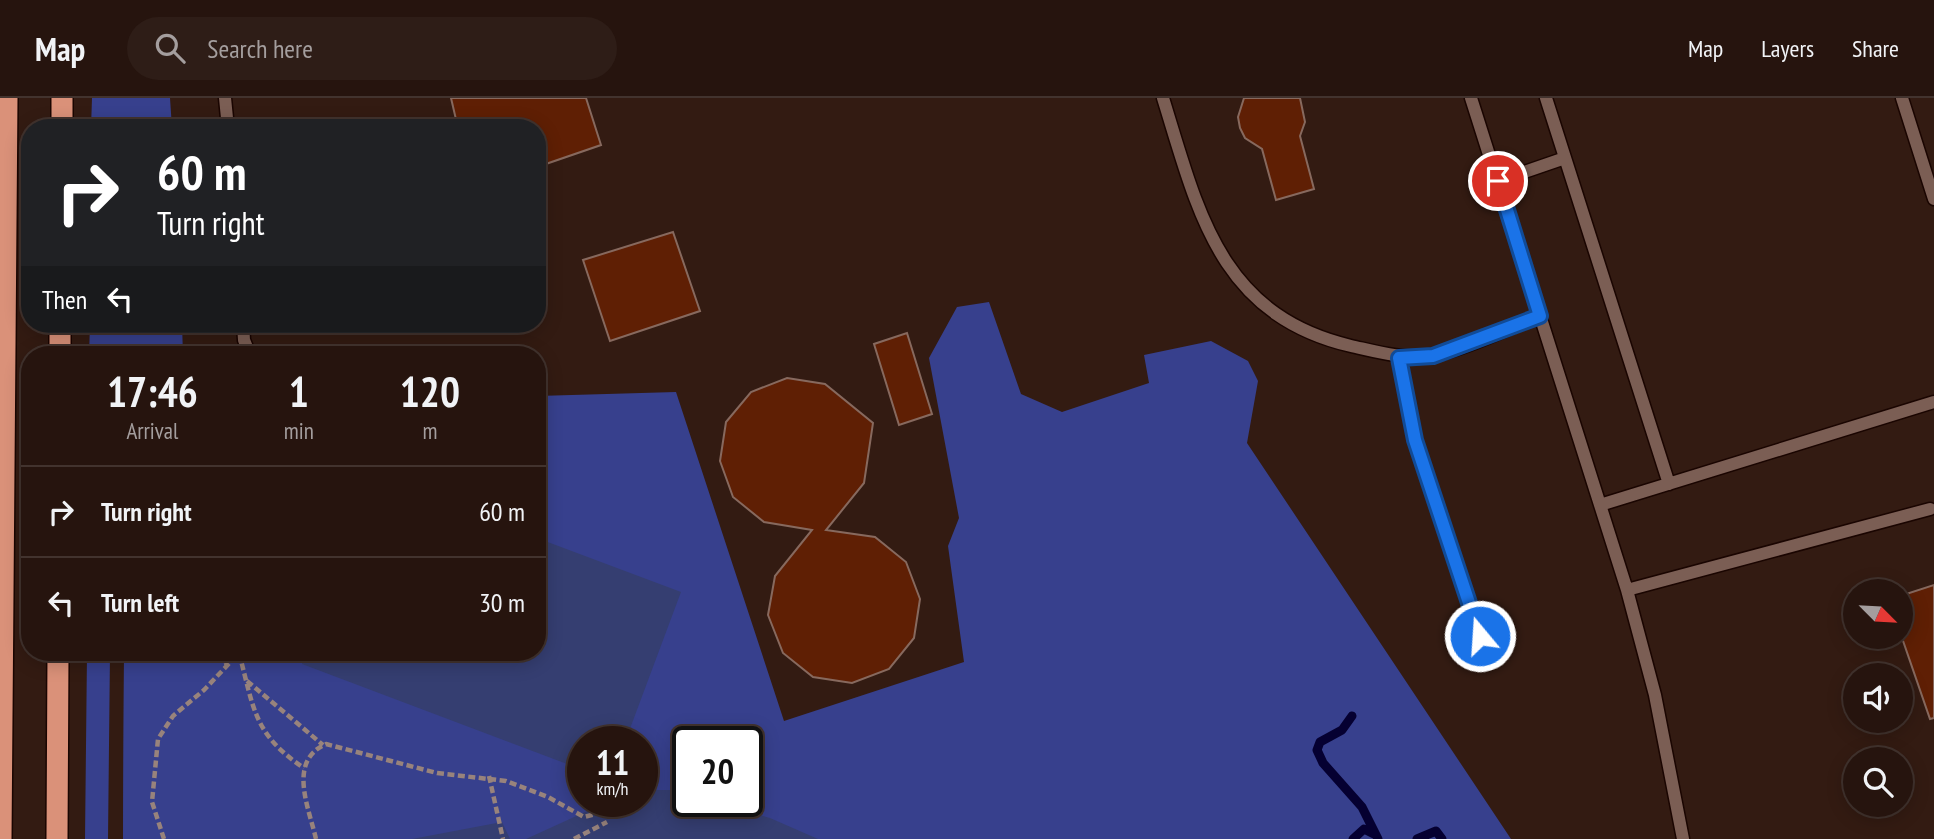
<!DOCTYPE html>
<html lang="en">
<head>
<meta charset="utf-8">
<style>
  body { margin:0; font-family:"PT Sans Narrow",sans-serif; background:#2e1d17; color:#f1f3f6; height:100vh; display:flex; flex-direction:column; font-size:26px; white-space:nowrap }
  * { box-sizing:border-box; margin:0 }
  p { font-size:23px; color:#a49e9e }
  .icon { flex:none; width:38px; height:38px; fill:none; stroke:currentColor; stroke-width:2; stroke-linecap:round; stroke-linejoin:round }
  .map { position:relative; flex:1; overflow:hidden }
  .panel { position:absolute; left:21px; top:248px; width:525px; height:315px; display:flex; flex-direction:column; background:#26140e; border-radius:28px; box-shadow:0 4px 18px #0003,0 0 0 2px #42332e }
  .panel>* { flex:none }
  .top-card { position:absolute; left:21px; top:21px; width:525px; height:214px; border-radius:28px; box-shadow:0 4px 18px #0003,0 0 0 2px #42332e; background:#202124; color:#fff; overflow:hidden }
  .needle { width:46px; rotate:114deg }
  .fabs { position:absolute; left:1843px; top:481px; display:grid; gap:14px }
  .fabs a { display:grid; place-items:center; width:70px; height:70px; border-radius:50%; background:#26140e; box-shadow:0 4px 18px #0003,0 0 0 2px #42332e; font-size:35px }
  .speed { position:absolute; left:567px; top:628px; display:flex; gap:14px; font-size:35px; font-weight:700; text-align:center }
  .speed>* { display:grid; place-content:center; width:91px; height:91px; border-radius:50%; background:#26140e; box-shadow:0 4px 18px #0003,0 0 0 2px #42332e; line-height:1 }
  .speed small { font-size:18px; font-weight:400 }
  .speed .limit { border:4px solid #111; border-radius:10px; background:#fff; color:#111 }
  .pin { position:absolute; display:grid; place-items:center; width:60px; height:60px; color:#fff; margin:-30px; border:4px solid #fff; border-radius:50%; box-shadow:0 2px 7px #0007 }
  .me { position:absolute; width:77px; margin:-38px; rotate:342deg; stroke-linejoin:round; filter:drop-shadow(0 0 5px #0008) }
  .turn { display:flex; align-items:center; gap:24px; height:147px; padding:0 21px; font-size:32px }
  .turn .icon { width:91px; height:91px; stroke-width:2.5 }
  .turn b { display:block; font-size:49px; line-height:60px }
  .then { display:flex; align-items:center; height:66px; padding:0 21px; background:#0003; gap:14px; font-size:26px }
  .eta { display:flex; justify-content:space-evenly; align-items:center; height:119px; text-align:center }
  .eta b { font-size:42px; font-weight:700; line-height:49px }
  ul { padding:0; list-style:none }
  li { display:flex; align-items:center; gap:21px; height:91px; padding:0 21px; border-top:2px solid #42332e }
  li div { flex:1 }
  li b { display:block; font-size:26px }
  li em { font-style:normal }
  header { display:flex; align-items:center; gap:42px; box-sizing:border-box; height:98px; padding:0 35px; background:#26140e; border-bottom:2px solid #42332e }
  header strong { font-size:33px }
  nav { display:flex; gap:38px; margin-inline-start:auto; font-size:24px }
  .search { width:490px; height:63px; background:#2e1d17; display:flex; align-items:center; gap:18px; box-sizing:border-box; padding:0 24px; border-radius:38px; color:#a49e9e; font-size:26px }
  .map>svg:first-child { display:block }
  .green { fill:#353e71; fill-rule:evenodd }
  .forest { fill:#37408d }
  .lines { fill:none; stroke-linecap:round; stroke-linejoin:round }
  .stream { stroke:#050031; stroke-width:9 }
  .building { fill:#5f1f04; stroke:#87695e; stroke-width:2 }
  .lane-casing { stroke:#1a0501; stroke-width:15 }
  .highway-casing { stroke:#1a0501; stroke-width:24 }
  .path { stroke:#98837c; stroke-width:4.5; stroke-dasharray:7 3.5; stroke-linecap:butt }
  .lane { stroke:#7b5e54; stroke-width:12 }
  .highway { stroke:#da9179; stroke-width:21 }
  .route-casing { stroke:#114b97; stroke-width:18 }
  .route { stroke:#1a73e8; stroke-width:12 }
</style>
</head>
<body>
<header>
<strong>Map</strong>
<div class="search"><svg class="icon" aria-label="search" viewBox="0 0 24 24"><circle cx="10" cy="10" r="6"/><path d="M15 15l6 6"/></svg>Search here</div>
<nav><a>Map</a><a>Layers</a><a>Share</a></nav>
</header>
<div class="map">
<svg width="1934" height="741" viewBox="0 0 1934 741">
  <rect width="100%" height="100%" fill="#331b12"/>
  <!-- green -->
  <path class="green" d="M 648,324 L 785,681 L 1464,741 L 123,741 L 124,555 L 537,555 L 537,337 ZM 583,644 L 642,644 L 642,704 L 583,704 ZM 688,644 L 747,644 L 747,704 L 688,704 Z"/>
  <!-- forest -->
  <path class="forest" d="M 92,0 L 170,0 L 172,30 L 91,30 Z
    M 989,204 L 1021,296 L 1062,314 L 1149,285 L 1144,257 L 1211,243 L 1248,263 L 1258,283 L 1247,345 L 1511,741 L 818,741 L 770,720 L 715,704 L 747,704 L 747,644 L 688,644 L 688,695 L 676,692 L 642,692 L 642,644 L 625,644 L 681,494 L 537,440 L 537,298 L 676,294 L 784,623 L 964,564 L 948,448 L 959,420 L 929,260 L 957,209 Z
    M 90,226 L 182,226 L 183,257 L 89,257 Z
    M 87,555 L 110,555 L 108,741 L 85,741 Z
    M 124,555 L 305,555 L 302,566 L 583,672 L 583,704 L 607,704 L 526,741 L 510,741 L 502,724 L 412,741 L 123,741 Z"/>
  <g class="lines">
    <!-- stream -->
    <path class="stream" d="M 1352,618 L 1342,632 L 1320,644 L 1317,652 L 1323,665 L 1362,709 L 1378,741
      M 1353,741 L 1364,731 L 1374,736
      M 1417,741 L 1436,733 L 1442,741"/>
  </g>
  <!-- building -->
  <path class="building" d="M 451,0 L 586,0 L 601,47 L 537,69 L 537,30 L 458,30 Z
    M 1244,0 L 1300,0 L 1305,24 L 1300,38 L 1314,91 L 1276,102 L 1262,51 L 1245,40 L 1240,30 L 1238,19 Z
    M 673,134 L 700,213 L 610,243 L 583,162 Z
    M 907,235 L 932,316 L 899,327 L 874,246 Z
    M 787,280 L 825,286 L 873,325 L 864,385 L 826,432 L 875,439 L 906,464 L 920,501 L 914,540 L 889,571 L 852,585 L 813,579 L 783,555 L 768,517 L 775,478 L 812,432 L 764,424 L 733,399 L 720,363 L 726,324 L 751,294 Z
    M 1934,487 L 1934,620 L 1930,621 L 1900,534 L 1900,498 Z"/>
  <g class="lines">
    <defs>
      <path id="lane" d="M 225,0 L 228,30
        M 1163,0 C 1198,113 1219,217 1351,248 C 1378,254 1402,261 1430,258 C 1457,255 1512,229 1540,218
        M 1471,0 L 1627,492 L 1655,597 L 1683,741
        M 1546,0 L 1669,386
        M 1902,0 L 1934,101
        M 1498,83 L 1565,60
        M 243,226 L 244,242 L 250,257
        M 1399,260 L 1415,342 L 1489,563
        M 1600,407 L 1934,304
        M 1627,492 L 1930,411"/>
      <path id="highway" d="M 62,30 L 62,0
        M 60,257 L 60,226
        M 1,741 L 7,0
        M 57,741 L 58,555"/>
    </defs>
    <!-- lane casing -->
    <use href="#lane" class="lane-casing"/>
    <!-- highway casing -->
    <use href="#highway" class="highway-casing"/>
    <!-- path -->
    <path class="path" d="M 222,555 L 227,568
      M 239,555 C 254,610 253,636 304,670
      M 247,583 L 323,647
      M 489,678 L 503,741
      M 642,686 L 651,692
      M 164,741 L 152,704 L 158,641 L 173,618 L 204,592 L 239,555
      M 316,741 C 309,710 287,663 326,646 L 437,675 L 506,683 L 548,699 L 584,719 L 599,715
      M 574,741 L 607,724"/>
    <!-- lane -->
    <use href="#lane" class="lane"/>
    <!-- highway -->
    <use href="#highway" class="highway"/>
  </g>
  <g class="lines">
    <defs>
      <path id="route" d="M 1480,538 L 1415,342 L 1399,260 L 1433,258 L 1540,218 L 1498,83"/>
    </defs>
    <!-- route casing -->
    <use href="#route" class="route-casing"/>
    <!-- route -->
    <use href="#route" class="route"/>
  </g>
</svg>
<div class="fabs">
<a><svg class="needle" viewBox="-14 -14 28 28"><path d="M0-13l5 13h-10z" fill="#e53935"/><path d="M0 13l5-13h-10z" fill="#a49e9e"/></svg></a>
<a><svg class="icon" aria-label="sound" viewBox="0 0 24 24"><path d="M4 9h4l5-4v14l-5-4H4zM17 9q2 3 0 6"/></svg></a>
<a><svg class="icon" aria-label="search" viewBox="0 0 24 24"><circle cx="10" cy="10" r="6"/><path d="M15 15l6 6"/></svg></a>
</div>
<div class="speed"><div>11<small>km/h</small></div><div class="limit">20</div></div>
<div class="pin" style="left:1498px;top:83px;background:#d93025"><svg class="icon" aria-label="arrive" viewBox="0 0 24 24"><path d="M6 21V4h12l-3 4 3 4H6"/></svg></div>
<svg class="me" style="left:1480px;top:538px" viewBox="-20 -20 40 40"><circle r="17" fill="#1a73e8" stroke="#fff" stroke-width="3"/><path d="M0-11L8 9 0 5-8 9z" fill="#fff"/></svg>
<div class="top-card">
<div class="turn"><svg class="icon" aria-label="right" viewBox="0 0 24 24"><path d="M7 20v-9h11M14 6l5 5-5 5"/></svg><div><b>60 m</b>Turn right</div></div>
<div class="then">Then<svg class="icon" aria-label="left" viewBox="0 0 24 24"><path d="M17 20v-9H6M10 6l-5 5 5 5"/></svg></div>
</div>
<section class="panel">
<div class="eta">
<div><b>17:46</b><p>Arrival</p></div>
<div><b>1</b><p>min</p></div>
<div><b>120</b><p>m</p></div>
</div>
<ul>
<li><svg class="icon" aria-label="right" viewBox="0 0 24 24"><path d="M7 20v-9h11M14 6l5 5-5 5"/></svg><div><b>Turn right</b></div><em>60 m</em></li>
<li><svg class="icon" aria-label="left" viewBox="0 0 24 24"><path d="M17 20v-9H6M10 6l-5 5 5 5"/></svg><div><b>Turn left</b></div><em>30 m</em></li>
</ul>
</section>
</div>
</body>
</html>
